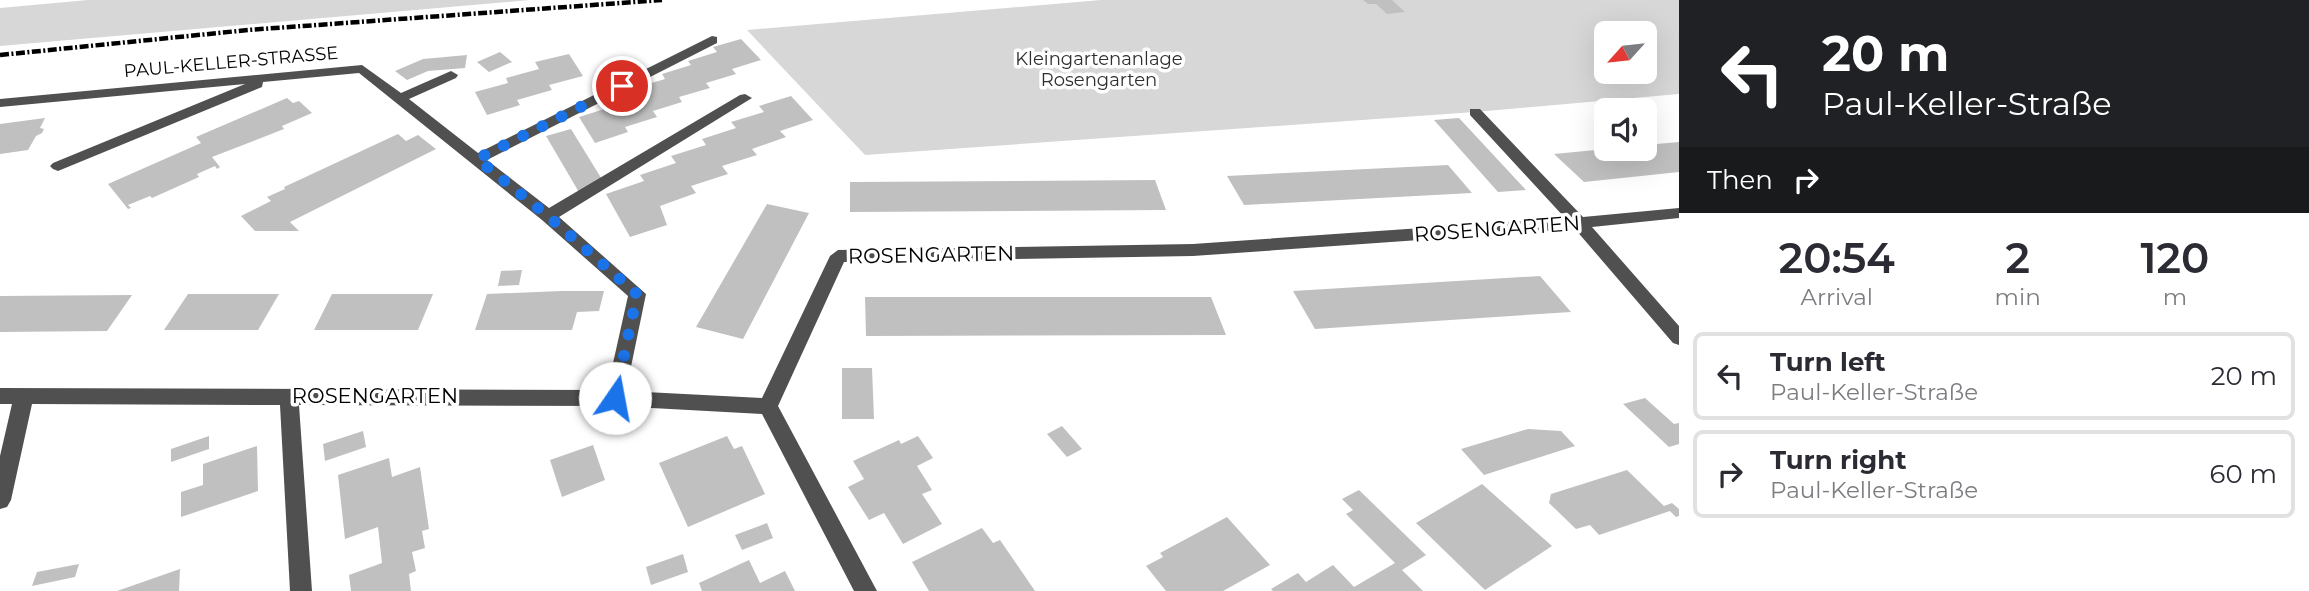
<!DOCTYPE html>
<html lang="en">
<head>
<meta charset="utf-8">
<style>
  body { margin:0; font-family:Montserrat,sans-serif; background:#f2f2f3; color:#2b2b33; height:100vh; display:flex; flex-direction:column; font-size:26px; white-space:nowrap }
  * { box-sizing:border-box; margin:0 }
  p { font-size:23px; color:#7c7c81 }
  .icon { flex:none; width:38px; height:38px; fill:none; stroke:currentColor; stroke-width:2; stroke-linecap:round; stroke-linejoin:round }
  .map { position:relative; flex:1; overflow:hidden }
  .sheet { display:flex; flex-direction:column; background:#fff; width:630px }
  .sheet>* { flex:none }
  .guide { background:#202124; color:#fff; overflow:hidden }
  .needle { width:46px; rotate:243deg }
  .tools { position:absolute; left:1594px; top:21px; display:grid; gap:14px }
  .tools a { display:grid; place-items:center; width:63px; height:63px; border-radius:10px; background:#fff; box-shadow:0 7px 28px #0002; font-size:35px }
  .pin { position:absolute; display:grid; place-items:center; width:60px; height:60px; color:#fff; margin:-30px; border:4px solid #fff; border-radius:50%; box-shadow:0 2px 7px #0007 }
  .me { position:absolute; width:77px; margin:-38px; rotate:12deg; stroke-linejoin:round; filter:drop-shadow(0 0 5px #0008) }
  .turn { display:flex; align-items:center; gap:24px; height:147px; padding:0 28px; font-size:32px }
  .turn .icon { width:91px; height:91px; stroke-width:2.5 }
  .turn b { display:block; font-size:49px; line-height:60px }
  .then { display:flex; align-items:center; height:66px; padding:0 28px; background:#0003; gap:14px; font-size:26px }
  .eta { display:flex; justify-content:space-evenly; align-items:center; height:119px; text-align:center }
  .eta b { font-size:42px; font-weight:600; line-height:49px }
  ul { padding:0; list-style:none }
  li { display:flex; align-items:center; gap:21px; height:88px; margin:0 14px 10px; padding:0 14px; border:4px solid #e1e1e2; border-radius:10px }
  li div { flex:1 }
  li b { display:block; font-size:26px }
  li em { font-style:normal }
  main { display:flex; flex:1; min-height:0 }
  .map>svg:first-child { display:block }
  .green { fill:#d7d7d7; fill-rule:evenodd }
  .building { fill:#c0c0c0 }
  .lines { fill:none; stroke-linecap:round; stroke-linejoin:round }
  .minor { fill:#505050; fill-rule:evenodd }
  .rail { stroke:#000; stroke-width:4.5; stroke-dasharray:9 2.5 2 2.5; stroke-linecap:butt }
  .route { stroke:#1a73e8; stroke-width:12; stroke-dasharray:0 21.6 }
  .labels { text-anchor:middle; stroke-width:7; stroke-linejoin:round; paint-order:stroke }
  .far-park-label { font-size:18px; fill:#2e2e2e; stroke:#fff }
  .far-street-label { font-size:18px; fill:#000; stroke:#fff }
  .street-label { font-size:21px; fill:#000; stroke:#fff }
</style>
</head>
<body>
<main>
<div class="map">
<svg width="1679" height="591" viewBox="0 0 1679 591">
  <rect width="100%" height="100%" fill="#fff"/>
  <!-- green -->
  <path class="green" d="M 88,0 L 530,0 L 0,46 L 0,8 Z
    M 1101,0 L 1679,0 L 1679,94 L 1475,112 L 865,155 L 747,30 ZM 1606,33 L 1645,33 L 1645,72 L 1606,72 Z"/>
  <!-- building -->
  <path class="building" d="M 1363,0 L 1392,0 L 1405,12 L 1387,14 L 1376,4 L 1368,4 Z
    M 741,39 L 761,60 L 732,69 L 736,74 L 706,83 L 710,88 L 679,97 L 682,102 L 653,111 L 657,117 L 625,127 L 628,132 L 595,143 L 579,117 L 611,107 L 607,102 L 638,92 L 635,88 L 665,79 L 662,74 L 691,65 L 688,61 L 717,52 L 713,47 Z
    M 500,52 L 512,62 L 489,72 L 477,62 Z
    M 569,54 L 583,76 L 549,85 L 552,90 L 517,100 L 520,105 L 487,115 L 475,92 L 508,83 L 506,78 L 539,69 L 535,62 Z
    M 467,55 L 465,68 L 428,71 L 407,80 L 395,71 L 423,59 Z
    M 791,96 L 813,120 L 780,131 L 786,137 L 752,149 L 757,155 L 722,166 L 728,174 L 691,186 L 696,193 L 660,206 L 667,225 L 630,237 L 606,194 L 644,181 L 640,175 L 676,163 L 671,156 L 706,145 L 702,139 L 736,128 L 731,122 L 764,112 L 759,106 Z
    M 287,98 L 293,103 L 299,101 L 312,113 L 282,126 L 284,129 L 212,157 L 220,167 L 217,169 L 215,166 L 197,174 L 199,177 L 152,198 L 150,196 L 128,205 L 131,208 L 128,209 L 108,184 L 201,143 L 196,137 Z
    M 45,118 L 40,128 L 44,129 L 42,133 L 36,136 L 28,150 L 0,154 L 0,124 Z
    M 1459,118 L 1526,190 L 1498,192 L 1434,120 Z
    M 571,129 L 603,181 L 580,194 L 546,136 Z
    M 398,134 L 406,141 L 418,135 L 436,149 L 290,222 L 299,231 L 255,231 L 241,216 L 271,201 L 267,197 L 285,189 L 284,187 Z
    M 1679,142 L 1679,172 L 1584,182 L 1554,154 L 1606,149 L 1645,149 L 1645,145 Z
    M 1448,165 L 1472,193 L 1244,205 L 1227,176 Z
    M 1155,180 L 1166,210 L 850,212 L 850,182 Z
    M 767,204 L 809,213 L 743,339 L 696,327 Z
    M 522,270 L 519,285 L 498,286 L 501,271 Z
    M 1540,276 L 1571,312 L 1315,329 L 1293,291 Z
    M 561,291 L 604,291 L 599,311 L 577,312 L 572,330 L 475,330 L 487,294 Z
    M 188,294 L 279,294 L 258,330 L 164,330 Z
    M 332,294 L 433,294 L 418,330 L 314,330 Z
    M 132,295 L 107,331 L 0,332 L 0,296 Z
    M 865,297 L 1211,297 L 1226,335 L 866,336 Z
    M 842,368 L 872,368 L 874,419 L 842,419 Z
    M 1645,398 L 1674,424 L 1679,423 L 1679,444 L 1669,447 L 1623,404 Z
    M 1062,426 L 1082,449 L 1067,457 L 1047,434 Z
    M 1528,429 L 1561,431 L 1575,446 L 1484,475 L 1461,449 Z
    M 363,431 L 366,447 L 325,461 L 323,444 Z
    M 209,436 L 209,449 L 171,462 L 171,449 Z
    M 727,436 L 734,449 L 742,446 L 765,494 L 688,527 L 659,463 Z
    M 918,436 L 933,458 L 917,466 L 932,490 L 922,494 L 942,524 L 903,544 L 884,513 L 869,520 L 848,487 L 864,479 L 853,461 L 899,440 L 901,444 Z
    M 593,445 L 605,480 L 562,497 L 550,460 Z
    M 257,446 L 258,491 L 181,517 L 181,492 L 203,485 L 203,464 Z
    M 389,458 L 392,477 L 420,467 L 429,529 L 422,531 L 425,548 L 412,552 L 416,571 L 409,574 L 411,591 L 351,591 L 349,575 L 382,563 L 378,527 L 345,539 L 338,475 Z
    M 1627,470 L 1664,506 L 1672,503 L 1679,509 L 1679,516 L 1676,517 L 1670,511 L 1599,535 L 1590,525 L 1576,529 L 1549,503 L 1551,494 Z
    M 1482,484 L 1552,546 L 1485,590 L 1416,523 Z
    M 1359,490 L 1426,555 L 1402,570 L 1423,591 L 1273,591 L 1271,589 L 1298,573 L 1306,582 L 1333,565 L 1354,587 L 1395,563 L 1346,514 L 1353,510 L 1342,499 Z
    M 1227,517 L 1270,565 L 1223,591 L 1166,591 L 1146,566 L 1163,557 L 1160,553 Z
    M 767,523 L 773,538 L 742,550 L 735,535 Z
    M 982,528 L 993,543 L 1000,540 L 1035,591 L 929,591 L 912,562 Z
    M 683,554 L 688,572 L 651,585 L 646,567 Z
    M 749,560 L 760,583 L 785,571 L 795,591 L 702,591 L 699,583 Z
    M 79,564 L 75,577 L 32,586 L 37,572 Z
    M 180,569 L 179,591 L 117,591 Z"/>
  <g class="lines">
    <!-- minor -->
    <path class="minor" d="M 712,36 L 717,37 L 717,43 L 487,160 L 549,208 L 740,95 L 745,94 L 752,98 L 559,217 L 646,294 L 626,391 L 762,398 L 830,256 L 838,250 L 1193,244 L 1565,218 L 1470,115 L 1470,109 L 1480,109 L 1583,217 L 1679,208 L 1679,218 L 1592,227 L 1679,326 L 1679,345 L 1673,343 L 1575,229 L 1193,256 L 844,262 L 778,406 L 877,591 L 854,591 L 762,414 L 615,406 L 299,405 L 312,591 L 290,591 L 280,405 L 32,404 L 11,500 L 7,507 L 0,509 L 0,456 L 12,404 L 0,404 L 0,388 L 607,390 L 628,296 L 542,220 L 359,73 L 263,82 L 262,87 L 58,171 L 53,169 L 50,166 L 53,163 L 245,84 L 0,107 L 0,99 L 362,65 L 401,93 L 451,71 L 458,75 L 456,78 L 409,99 L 478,153 Z"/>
    <!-- rail -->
    <path class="rail" d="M 0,55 L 248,30 L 662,0"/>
  </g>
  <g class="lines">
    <!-- route -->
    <path class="route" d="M 615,398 L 637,294 L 548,216 L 477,159 L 622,86"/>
  </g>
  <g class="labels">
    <!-- far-park labels -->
    <g class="far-park-label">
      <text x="1099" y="65">Kleingartenanlage<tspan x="1099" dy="21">Rosengarten</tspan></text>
    </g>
    <!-- far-street labels -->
    <g class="far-street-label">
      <text transform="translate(231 62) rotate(-5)" y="6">PAUL-KELLER-STRASSE</text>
    </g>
    <!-- street labels -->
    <g class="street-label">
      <text transform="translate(1497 229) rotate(-4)" y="7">ROSENGARTEN</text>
      <text transform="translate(931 255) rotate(-1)" y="7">ROSENGARTEN</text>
      <text x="375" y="403">ROSENGARTEN</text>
    </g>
  </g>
</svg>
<div class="tools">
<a><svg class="needle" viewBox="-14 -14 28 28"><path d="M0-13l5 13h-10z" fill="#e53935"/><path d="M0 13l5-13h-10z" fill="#7c7c81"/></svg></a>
<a><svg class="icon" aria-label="sound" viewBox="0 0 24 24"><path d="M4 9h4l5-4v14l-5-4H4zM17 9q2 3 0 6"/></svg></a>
</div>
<div class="pin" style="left:622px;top:86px;background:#d93025"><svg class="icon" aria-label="arrive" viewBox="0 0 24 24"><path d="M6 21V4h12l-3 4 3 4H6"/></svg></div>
<svg class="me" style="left:615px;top:398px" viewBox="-20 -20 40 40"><circle r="19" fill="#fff"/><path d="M0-13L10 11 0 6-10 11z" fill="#1a73e8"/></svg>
</div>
<section class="sheet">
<div class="guide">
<div class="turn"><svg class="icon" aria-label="left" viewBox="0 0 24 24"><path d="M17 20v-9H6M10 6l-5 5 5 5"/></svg><div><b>20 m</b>Paul-Keller-Straße</div></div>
<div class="then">Then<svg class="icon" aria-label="right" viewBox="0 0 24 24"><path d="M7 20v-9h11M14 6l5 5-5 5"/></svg></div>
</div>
<div class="eta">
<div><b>20:54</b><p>Arrival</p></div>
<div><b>2</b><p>min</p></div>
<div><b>120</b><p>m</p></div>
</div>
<ul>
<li><svg class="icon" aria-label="left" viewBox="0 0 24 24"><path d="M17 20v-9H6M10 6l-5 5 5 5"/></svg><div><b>Turn left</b><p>Paul-Keller-Straße</p></div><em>20 m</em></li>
<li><svg class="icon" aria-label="right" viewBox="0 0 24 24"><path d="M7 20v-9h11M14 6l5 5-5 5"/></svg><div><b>Turn right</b><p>Paul-Keller-Straße</p></div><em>60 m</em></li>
</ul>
</section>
</main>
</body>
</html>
